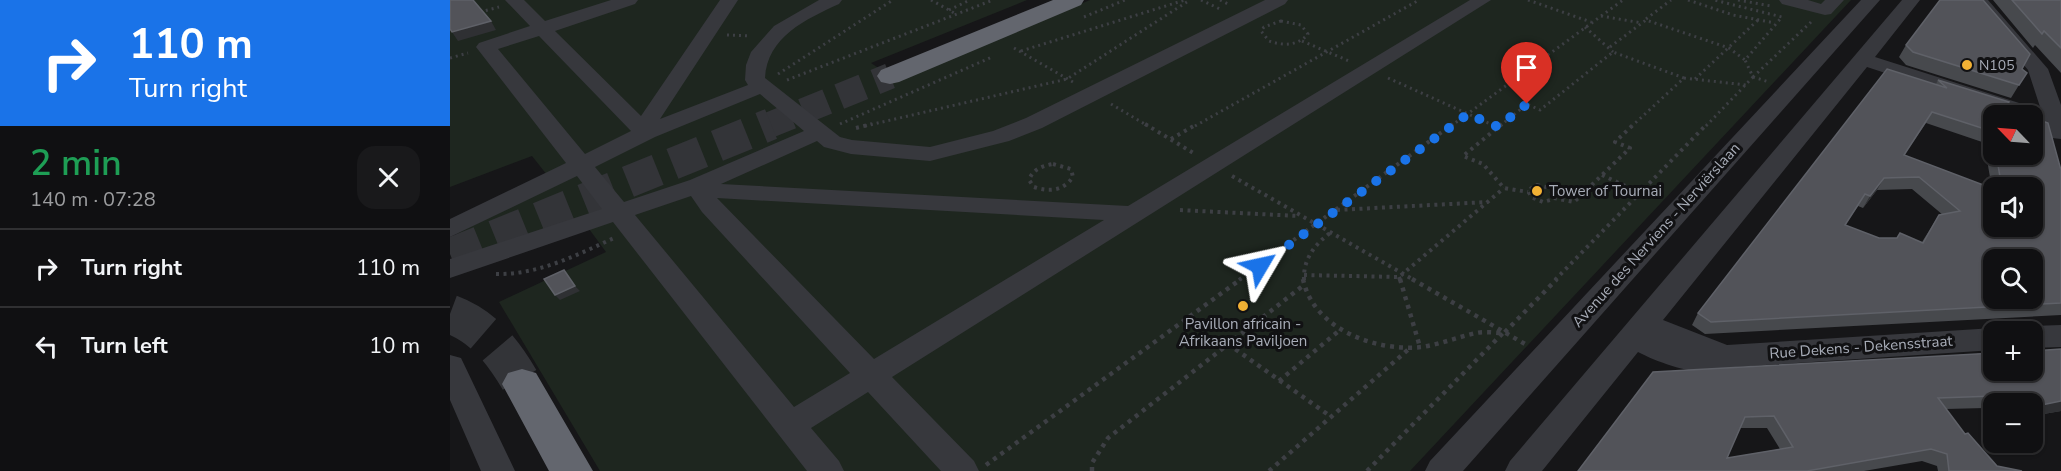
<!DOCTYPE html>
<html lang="en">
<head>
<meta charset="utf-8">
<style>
  body { margin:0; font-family:"Nunito Sans",sans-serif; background:#19191b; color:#f1f3f6; height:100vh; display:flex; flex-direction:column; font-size:22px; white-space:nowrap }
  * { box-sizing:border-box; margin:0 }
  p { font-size:20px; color:#9c9d9f }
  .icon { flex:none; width:33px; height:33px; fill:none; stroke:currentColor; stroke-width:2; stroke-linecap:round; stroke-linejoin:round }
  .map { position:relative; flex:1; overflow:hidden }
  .side { display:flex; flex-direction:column; background:#101012; width:450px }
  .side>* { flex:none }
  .banner { background:#1a73e8; color:#fff; overflow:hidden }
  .needle { width:39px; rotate:295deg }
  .tools { position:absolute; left:1533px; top:105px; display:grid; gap:12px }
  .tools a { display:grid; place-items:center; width:60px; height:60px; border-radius:12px; background:#101012; box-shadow:0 2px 4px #0004,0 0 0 2px #303032; font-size:30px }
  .pin { position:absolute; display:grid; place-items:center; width:51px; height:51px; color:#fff; margin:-62px -26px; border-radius:50% 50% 50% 0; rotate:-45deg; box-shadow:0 0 6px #0007 }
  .pin .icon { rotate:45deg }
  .me { position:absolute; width:66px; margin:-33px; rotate:54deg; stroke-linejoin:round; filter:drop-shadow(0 0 4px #0008) }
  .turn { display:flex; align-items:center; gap:21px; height:126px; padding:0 30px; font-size:27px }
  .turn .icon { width:78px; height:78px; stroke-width:2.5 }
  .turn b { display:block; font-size:42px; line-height:51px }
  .round { display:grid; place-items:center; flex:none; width:63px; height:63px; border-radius:18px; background:#19191b }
  .overview { display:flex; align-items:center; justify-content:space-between; height:102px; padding:0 30px }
  h1 { font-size:36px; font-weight:600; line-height:45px; color:#1e9e55 }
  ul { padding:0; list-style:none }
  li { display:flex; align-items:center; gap:18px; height:78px; padding:0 30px; border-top:2px solid #303032 }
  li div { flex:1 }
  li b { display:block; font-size:22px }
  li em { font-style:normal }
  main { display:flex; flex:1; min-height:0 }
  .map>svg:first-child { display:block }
  .green { fill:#1e261f }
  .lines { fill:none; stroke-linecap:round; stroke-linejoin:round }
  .highway-tunnel-far2 { stroke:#333438; stroke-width:26; stroke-dasharray:26 13; stroke-linecap:butt }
  .highway-tunnel-far1 { stroke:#333438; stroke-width:32; stroke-dasharray:32 16; stroke-linecap:butt }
  .highway-tunnel { stroke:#333438; stroke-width:39; stroke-dasharray:39 20; stroke-linecap:butt }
  .path-far2 { stroke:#3d3f44; stroke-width:3; stroke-dasharray:2 4; stroke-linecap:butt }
  .path-far1 { stroke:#3d3f44; stroke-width:4; stroke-dasharray:3 4.5; stroke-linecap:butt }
  .path { stroke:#3d3f44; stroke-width:4.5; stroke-dasharray:4 5; stroke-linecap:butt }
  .minor { fill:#37383d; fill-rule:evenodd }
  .highway { fill:#63666e; fill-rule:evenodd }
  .wall { fill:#47494d; fill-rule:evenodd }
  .shaded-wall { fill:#2f3033 }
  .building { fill:#525359; stroke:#5f6168; stroke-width:1.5; fill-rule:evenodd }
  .route { stroke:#1a73e8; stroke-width:10; stroke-dasharray:0 18 }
  .poi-dot { fill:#f2b134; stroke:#111113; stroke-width:2 }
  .labels { text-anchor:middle; stroke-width:6; stroke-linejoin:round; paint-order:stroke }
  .far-poi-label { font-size:14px; fill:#a8adb8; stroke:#111113; text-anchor:start }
  .poi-label { font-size:15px; fill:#a8adb8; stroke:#111113; text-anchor:start }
  .street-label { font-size:15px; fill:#a8adb8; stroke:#111113 }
</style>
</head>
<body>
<main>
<section class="side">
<div class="banner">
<div class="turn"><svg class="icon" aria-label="right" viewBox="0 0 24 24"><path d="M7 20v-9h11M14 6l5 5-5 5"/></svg><div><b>110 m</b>Turn right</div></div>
</div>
<div class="overview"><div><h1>2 min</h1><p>140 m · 07:28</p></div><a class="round"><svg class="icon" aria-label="close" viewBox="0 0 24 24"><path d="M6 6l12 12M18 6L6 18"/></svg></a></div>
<ul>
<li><svg class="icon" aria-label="right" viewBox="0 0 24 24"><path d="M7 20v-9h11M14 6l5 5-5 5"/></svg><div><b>Turn right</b></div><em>110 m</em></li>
<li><svg class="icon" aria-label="left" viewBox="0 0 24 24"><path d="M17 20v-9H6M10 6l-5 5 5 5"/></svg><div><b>Turn left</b></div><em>10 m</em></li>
</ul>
</section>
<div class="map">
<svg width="1611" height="471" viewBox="0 0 1611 471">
  <rect width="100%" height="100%" fill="#161618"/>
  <!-- green -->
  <path class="green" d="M 0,0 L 577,0 L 421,63 L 448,81 L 640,0 L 1401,0 L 960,471 L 150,471 L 49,302 L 156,252 L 131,218 L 18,255 L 6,234 L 105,185 L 82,156 L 0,187 Z"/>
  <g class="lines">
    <!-- highway-tunnel-far2 -->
    <path class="highway-tunnel-far2" d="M 317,126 L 440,76"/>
    <!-- highway-tunnel-far1 -->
    <path class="highway-tunnel-far1" d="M 0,254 L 321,124"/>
    <!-- highway-tunnel -->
    <path class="highway-tunnel" d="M 0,314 C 35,327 54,353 72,384"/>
    <!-- path-far2 -->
    <path class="path-far2" d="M 481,0 L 506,14
      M 751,0 L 772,10
      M 770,0 L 780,5
      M 1078,0 L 1141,22
      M 1238,0 L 1283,15 L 1325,23
      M 1288,0 L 1321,6
      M 499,10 L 520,0
      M 30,12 L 49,7
      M 1151,16 L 1192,23
      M 634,17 L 675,0
      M 1196,19 L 1221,0
      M 831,21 L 851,25 L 858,34 C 848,46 833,46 819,41 L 811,31 L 814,27 Z
      M 1135,27 L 1163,52
      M 277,35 L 300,36
      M 852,41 L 899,61
      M 1160,47 L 1196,20 L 1279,48 L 1295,60
      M 564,48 L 623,82
      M 571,51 L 735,0
      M 0,58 L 18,53
      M 328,74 L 443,0
      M 1303,77 L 1361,22
      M 1303,77 L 1319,82
      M 938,78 L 1045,126
      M 1234,78 L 1296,85
      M 1245,79 L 1308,20
      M 337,80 L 543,0
      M 661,104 L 698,126
      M 390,124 L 542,57
      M 415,126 L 617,79 L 740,0
      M 745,126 L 969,0
      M 1001,126 L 1173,0
      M 1050,126 L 1077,104 L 1090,110 L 1163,52 L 1234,78 L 1182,126
      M 1256,126 L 1303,77 L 1295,60 L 1332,17 L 1264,0"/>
    <!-- path-far1 -->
    <path class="path-far1" d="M 695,124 L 745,154
      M 1042,124 L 1048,127
      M 1052,124 L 1013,156 L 1033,164 L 1054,188 L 1078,192
      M 406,128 L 422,124
      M 721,139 L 747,124
      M 603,164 L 621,169 L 623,177 C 613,191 599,192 584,187 L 579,180 C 583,169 592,166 603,164 Z
      M 1152,175 L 1190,193
      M 782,176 L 964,280
      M 1087,185 L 1096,187 L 1105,194 L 1104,199 L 1093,202 L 1081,197 L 1078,190 Z
      M 1104,198 L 1124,202 L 1180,148 L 1165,142 L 1184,124
      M 730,210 L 848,216
      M 887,210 L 1038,202
      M 46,274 C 88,275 127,255 164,238
      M 854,275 L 949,277 L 1054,188
      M 949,277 L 950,280
      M 789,280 L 1003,124
      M 854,280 C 853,260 864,245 880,233
      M 1105,280 L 1257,124"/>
    <!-- path -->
    <path class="path" d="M 853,279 C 863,329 926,352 972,347 C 991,344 1008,337 1026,333 C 1035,331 1045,333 1054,333 L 1107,279
      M 950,279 L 970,347
      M 962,279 L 1075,344
      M 778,344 L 880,416
      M 829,381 L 891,329
      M 536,465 L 791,279
      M 642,471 L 642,463 L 658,438 L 854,285
      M 819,471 L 960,348
      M 917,471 L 1053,333"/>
    <!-- minor -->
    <path class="minor" d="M 55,0 L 74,0 L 95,21 L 161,0 L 188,0 L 185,4 L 105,31 L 191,116 L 270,0 L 288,0 L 210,119 L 298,85 L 295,80 L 296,65 L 301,52 L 324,26 L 369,0 L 392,0 L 389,4 C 356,19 317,37 315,78 L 390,137 L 402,140 L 480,147 L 543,131 L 576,118 L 815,0 L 838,0 L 835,4 L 592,128 L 559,141 L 480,161 L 401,154 L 374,147 L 367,141 L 271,184 L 678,206 L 1020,0 L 1041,0 L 442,377 L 524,461 L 529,471 L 491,471 L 418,392 L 361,428 L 389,461 L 394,471 L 357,471 L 163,222 L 0,278 L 0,259 L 152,209 L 127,176 L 0,237 L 0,219 L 116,163 L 26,47 L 29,43 L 80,26 ZM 89,36 L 181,131 L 135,154 L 48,49 ZM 310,94 L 354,131 L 240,180 L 174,202 L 145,167 L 205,137 ZM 241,196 L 252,212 L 400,373 L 344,407 L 185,215 ZM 267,198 L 654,220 L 424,359 Z
      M 1329,0 L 1358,0 L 1371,4 L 1375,0 L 1394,0 L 1381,14 L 1375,15 L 1332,4 Z
      M 1411,0 L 1430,0 L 1013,471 L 975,471 L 980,461 Z
      M 1452,0 L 1470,0 L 1425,57 L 1591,110 L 1578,70 L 1519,0 L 1538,0 L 1598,69 L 1611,105 L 1611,139 L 1602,138 L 1596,125 L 1582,121 L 1582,116 L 1566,116 L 1417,67 L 1213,320 L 1277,345 L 1544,328 L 1554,332 L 1544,332 L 1544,350 L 1286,367 C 1259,381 1213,365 1188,352 L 1092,471 L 1055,471 L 1060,461 Z
      M 1611,325 L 1611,347 L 1582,348 L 1582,332 L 1571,332 L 1582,326 Z
      M 0,355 L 11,358 L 65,471 L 31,471 L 0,400 Z"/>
    <!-- highway -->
    <path class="highway" d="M 603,0 L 634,0 L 631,5 L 449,82 L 440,84 L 431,82 L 427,76 L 431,70 Z
      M 72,369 L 86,373 L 143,471 L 99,471 L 52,384 L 58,373 Z"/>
  </g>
  <!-- wall -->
  <path class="wall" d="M 1543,0 L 1611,0 L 1611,73 L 1585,45 L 1583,48 Z
    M 1456,45 L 1572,69 L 1569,85 L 1561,98 L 1456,65 L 1449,57 Z
    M 1488,80 L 1544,116 L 1544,154 L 1582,154 L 1611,170 L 1611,315 L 1255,334 L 1242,325 L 1248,313 L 1486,84 ZM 1476,123 L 1538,144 L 1535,148 L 1542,189 L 1454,155 ZM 1544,188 L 1582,188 L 1544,226 ZM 1462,189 L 1493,215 L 1489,215 L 1472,242 L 1429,238 L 1395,225 L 1408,206 L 1413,208 L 1427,190 Z
    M 1544,353 L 1611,411 L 1582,416 L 1582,404 L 1544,404 L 1543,417 L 1535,408 L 1496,409 L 1515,434 L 1547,466 L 1572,471 L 1488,471 L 1487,466 L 1472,461 L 1414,471 L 1128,471 L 1203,372 ZM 1290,428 L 1317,428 L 1330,449 L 1277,458 Z"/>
  <!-- shaded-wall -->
  <path class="shaded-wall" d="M 41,21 L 46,30 L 8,41 L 2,32 Z
    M 1434,178 L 1427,190 L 1413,208 L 1420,196 Z
    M 125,286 L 130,291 L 110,300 L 105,295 Z
    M 1611,401 L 1611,411 L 1582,416 L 1582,407 Z"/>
  <!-- building -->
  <path class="building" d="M 0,0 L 23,0 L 41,21 L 2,32 L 0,29 Z
    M 1490,0 L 1533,0 L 1580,54 L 1572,69 L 1577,73 L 1569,85 L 1463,52 L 1456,45 Z
    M 1562,0 L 1611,0 L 1611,48 L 1594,31 L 1592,34 Z
    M 1437,69 L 1497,88 L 1488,80 L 1559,102 L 1556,107 L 1579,116 L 1544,116 L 1544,132 L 1482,112 L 1454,155 L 1544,189 L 1544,226 L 1582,226 L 1582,188 L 1552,188 L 1546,154 L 1582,154 L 1582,117 L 1598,123 L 1611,170 L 1611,303 L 1261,322 L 1248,313 ZM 1469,177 L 1510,211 L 1489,215 L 1473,243 L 1450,233 L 1447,238 L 1429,238 L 1395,225 L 1415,194 L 1420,196 L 1434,178 ZM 1544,260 L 1582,260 L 1582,298 L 1544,298 Z
    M 114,270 L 125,286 L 105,295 L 94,279 Z
    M 1611,349 L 1611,401 L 1582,407 L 1582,404 L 1551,404 L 1545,396 L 1488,398 L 1515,434 L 1518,433 L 1547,466 L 1572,471 L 1499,471 L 1497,454 L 1481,449 L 1357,471 L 1128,471 L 1203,372 L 1544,353 L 1544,370 L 1582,370 L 1582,351 ZM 1324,416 L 1343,447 L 1277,458 L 1295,417 Z"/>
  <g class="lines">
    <!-- route -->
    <path class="route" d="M 810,266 L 1018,114 L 1048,127 L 1077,104"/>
  </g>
  <!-- markers -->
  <g class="poi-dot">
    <circle cx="1517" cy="65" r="6"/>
    <circle cx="1087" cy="191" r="6"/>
    <circle cx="793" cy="306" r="6"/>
  </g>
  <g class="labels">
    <!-- far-poi labels -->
    <g class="far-poi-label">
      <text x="1529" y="70">N105</text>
    </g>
    <!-- poi labels -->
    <g class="poi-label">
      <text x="1099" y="196">Tower of Tournai</text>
      <text x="793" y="329" text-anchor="middle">Pavillon africain -<tspan x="793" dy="17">Afrikaans Paviljoen</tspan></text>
    </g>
    <!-- street labels -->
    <g class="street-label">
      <text transform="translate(1206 235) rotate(-48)" y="5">Avenue des Nerviens - Nerviërslaan</text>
      <text transform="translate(1411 347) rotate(-4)" y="5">Rue Dekens - Dekensstraat</text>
    </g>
  </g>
</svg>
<div class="tools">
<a><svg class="needle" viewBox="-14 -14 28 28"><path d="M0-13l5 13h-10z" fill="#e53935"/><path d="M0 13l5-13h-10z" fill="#9c9d9f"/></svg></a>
<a><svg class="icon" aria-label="sound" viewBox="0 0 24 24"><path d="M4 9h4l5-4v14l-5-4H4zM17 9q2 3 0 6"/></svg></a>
<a><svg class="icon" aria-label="search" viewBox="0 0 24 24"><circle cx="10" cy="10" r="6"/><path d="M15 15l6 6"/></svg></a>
<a>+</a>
<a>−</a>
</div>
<div class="pin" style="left:1077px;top:104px;background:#d93025"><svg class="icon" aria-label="arrive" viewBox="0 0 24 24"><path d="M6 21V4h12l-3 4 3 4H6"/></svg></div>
<svg class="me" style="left:810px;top:266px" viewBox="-20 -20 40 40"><path d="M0-17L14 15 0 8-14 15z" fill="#1a73e8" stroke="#fff" stroke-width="4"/></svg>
</div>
</main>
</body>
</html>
